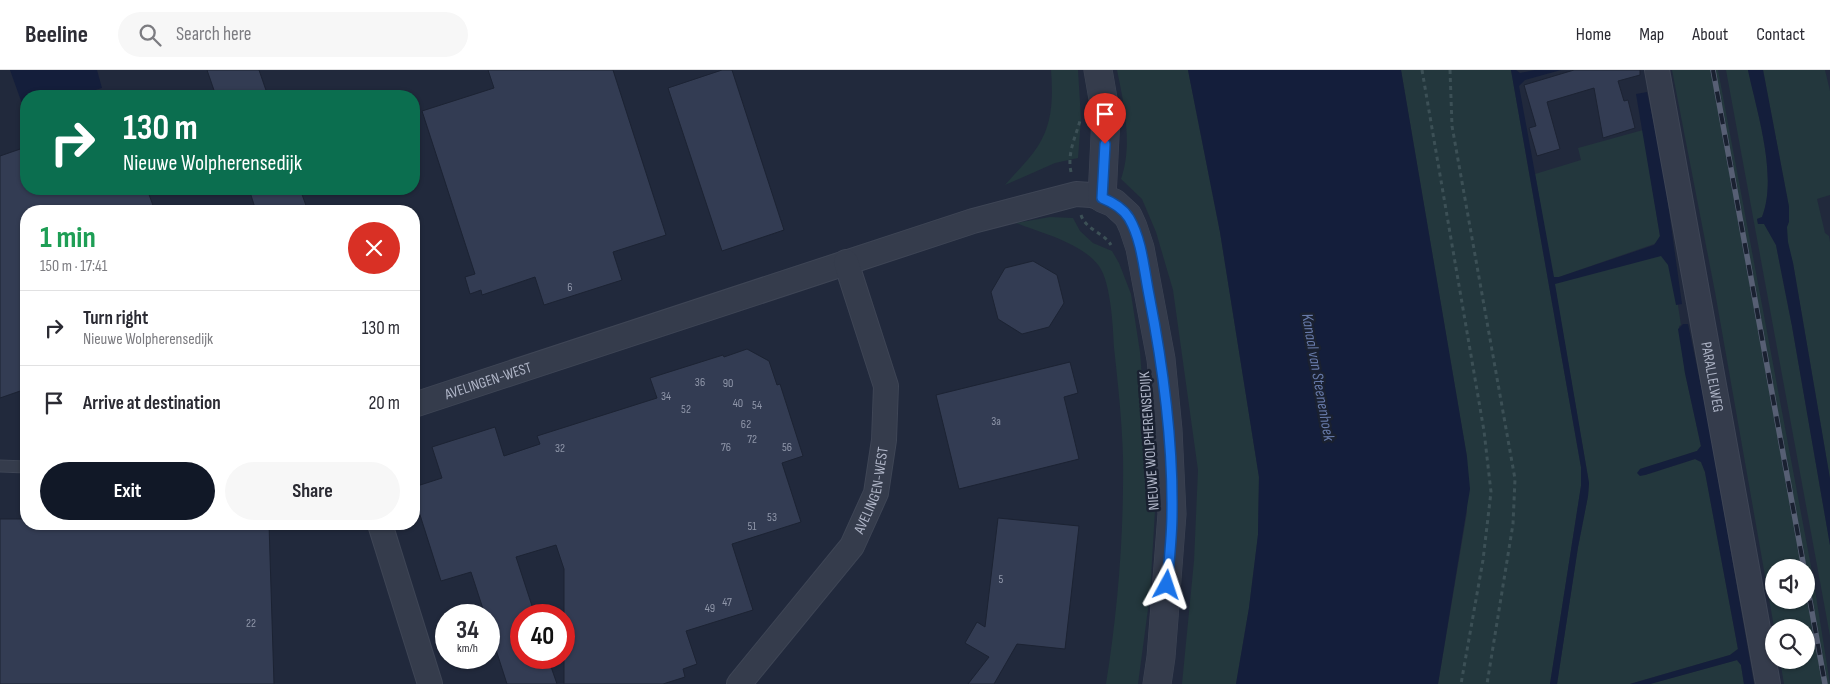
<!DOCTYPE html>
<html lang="en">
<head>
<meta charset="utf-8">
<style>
  body { margin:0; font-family:"Sofia Sans Condensed",sans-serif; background:#f7f7f7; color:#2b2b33; height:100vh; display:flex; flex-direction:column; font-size:19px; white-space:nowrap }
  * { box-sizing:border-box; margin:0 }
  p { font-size:16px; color:#7c7c81 }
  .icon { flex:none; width:28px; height:28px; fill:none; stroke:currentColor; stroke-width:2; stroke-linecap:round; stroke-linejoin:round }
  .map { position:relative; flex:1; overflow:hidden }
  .panel { position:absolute; left:20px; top:135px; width:400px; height:325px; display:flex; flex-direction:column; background:#fff; border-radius:20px; box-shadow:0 1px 4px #0004 }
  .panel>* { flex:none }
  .guide { position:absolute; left:20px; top:20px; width:400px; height:105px; border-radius:20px; box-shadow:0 1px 4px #0004; background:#0b6e4f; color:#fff; overflow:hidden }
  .buttons { position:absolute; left:1765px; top:489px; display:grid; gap:10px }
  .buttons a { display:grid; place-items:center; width:50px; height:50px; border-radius:50%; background:#fff; box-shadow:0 1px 4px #0004; font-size:25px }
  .speed { position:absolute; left:435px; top:534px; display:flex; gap:10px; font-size:25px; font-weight:700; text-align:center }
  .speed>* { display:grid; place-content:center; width:65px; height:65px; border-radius:50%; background:#fff; box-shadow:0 1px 4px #0004; line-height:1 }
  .speed small { font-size:12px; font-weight:400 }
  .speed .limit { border:8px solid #d22; background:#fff; color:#111 }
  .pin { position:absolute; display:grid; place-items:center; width:42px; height:42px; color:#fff; margin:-51px -21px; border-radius:50% 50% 50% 0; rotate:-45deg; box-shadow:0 0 5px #0007 }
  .pin .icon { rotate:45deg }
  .me { position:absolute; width:55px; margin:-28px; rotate:5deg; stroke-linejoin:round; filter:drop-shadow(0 0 4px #0008) }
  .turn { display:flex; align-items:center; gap:18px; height:105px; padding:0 20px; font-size:22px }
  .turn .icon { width:65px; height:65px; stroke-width:2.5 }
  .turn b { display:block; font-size:35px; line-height:42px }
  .round { display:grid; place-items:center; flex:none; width:52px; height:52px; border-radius:26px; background:#f7f7f7 }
  .overview { display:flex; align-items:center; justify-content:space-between; height:85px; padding:0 20px }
  h1 { font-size:30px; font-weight:700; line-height:38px; color:#1e9e55 }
  .primary-button { display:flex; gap:10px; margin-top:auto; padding:10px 20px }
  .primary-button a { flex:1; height:58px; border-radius:30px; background:#111827; color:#fff; font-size:20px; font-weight:700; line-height:58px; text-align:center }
  .primary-button a+a { background:#f7f7f7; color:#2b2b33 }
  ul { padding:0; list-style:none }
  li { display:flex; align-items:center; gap:15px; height:75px; padding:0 20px; border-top:1px solid #e1e1e2 }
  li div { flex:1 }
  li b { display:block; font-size:19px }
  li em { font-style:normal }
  header { display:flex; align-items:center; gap:30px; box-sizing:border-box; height:70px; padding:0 25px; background:#fff; border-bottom:1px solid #e1e1e2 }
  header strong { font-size:24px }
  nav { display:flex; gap:28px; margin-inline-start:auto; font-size:18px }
  .search { width:350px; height:45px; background:#f7f7f7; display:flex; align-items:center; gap:12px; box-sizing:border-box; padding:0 18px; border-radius:28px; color:#7c7c81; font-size:19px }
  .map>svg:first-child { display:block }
  .green { fill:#23373d; fill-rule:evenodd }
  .water { fill:#141e3b }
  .building { fill:#333c53; stroke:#1c2333 }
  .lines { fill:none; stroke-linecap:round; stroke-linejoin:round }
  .service-casing { stroke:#3e4555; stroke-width:13 }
  .minor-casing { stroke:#3e4555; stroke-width:26 }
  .tertiary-casing { stroke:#3e4555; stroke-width:29 }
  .path { stroke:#3c5056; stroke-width:3; stroke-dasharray:4 4; stroke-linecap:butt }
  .service { stroke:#353c4c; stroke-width:11 }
  .minor { stroke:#353c4c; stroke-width:24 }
  .tertiary { stroke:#353c4c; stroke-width:28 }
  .rail-casing { stroke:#575f74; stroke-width:5.5 }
  .rail { stroke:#1a2131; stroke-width:4; stroke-dasharray:11; stroke-linecap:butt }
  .route-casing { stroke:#114b97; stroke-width:12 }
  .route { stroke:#1a73e8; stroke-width:9 }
  .labels { text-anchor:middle; stroke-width:5; stroke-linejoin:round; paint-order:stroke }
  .number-label { font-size:12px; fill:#8f96a9 }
  .street-label { font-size:15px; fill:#b0b6c8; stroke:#1a2131 }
  .water-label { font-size:16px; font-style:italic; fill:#677aa9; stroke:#1a2131 }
</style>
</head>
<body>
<header>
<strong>Beeline</strong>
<div class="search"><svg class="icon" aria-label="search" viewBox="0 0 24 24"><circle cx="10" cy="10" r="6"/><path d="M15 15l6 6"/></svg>Search here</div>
<nav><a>Home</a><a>Map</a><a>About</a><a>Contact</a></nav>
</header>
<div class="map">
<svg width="1830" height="614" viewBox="0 0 1830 614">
  <rect width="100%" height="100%" fill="#21293c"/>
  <!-- green -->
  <path class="green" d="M 1051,0 L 1078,0 L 1081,49 L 1078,88 L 1055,93 L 1005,115 C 1016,102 1029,90 1038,76 C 1053,53 1053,26 1051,0 Z
    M 1117,0 L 1188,0 L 1220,162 L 1259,407 L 1258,465 L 1249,538 L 1236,614 L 1182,614 L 1194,491 L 1198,400 L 1173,220 L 1156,162 L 1142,129 L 1121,109 C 1133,75 1124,34 1117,0 Z
    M 1401,0 L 1511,0 L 1581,397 L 1581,416 L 1550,614 L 1438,614 L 1467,442 L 1467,387 Z
    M 1672,0 L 1718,0 L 1813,507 L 1830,614 L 1784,614 L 1780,590 L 1806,590 L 1806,558 L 1774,557 L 1715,222 ZM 1774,498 L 1806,498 L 1806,530 L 1774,530 Z
    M 1726,0 L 1748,0 C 1757,42 1778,107 1762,147 L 1757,149 L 1758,154 L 1764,153 L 1776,175 L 1792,256 L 1830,475 L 1830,566 Z
    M 1763,0 L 1825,0 L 1830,21 L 1830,125 L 1817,129 L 1825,163 L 1829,166 L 1830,172 L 1830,409 L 1793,193 C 1790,182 1784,168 1787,157 C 1788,150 1789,144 1789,137 Z
    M 1643,60 L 1660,166 L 1657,173 L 1559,207 L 1553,207 L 1535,104 L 1581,90 L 1578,78 Z
    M 1050,147 L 1073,148 L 1080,161 L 1093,173 L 1112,181 L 1119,193 L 1131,224 L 1140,282 L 1143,321 L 1156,424 L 1150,524 L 1138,614 L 1106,614 C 1118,539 1124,463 1123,387 C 1122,351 1118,314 1114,278 C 1113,257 1111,213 1099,196 C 1082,173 1042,163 1016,153 Z
    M 1669,176 L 1681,255 L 1679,256 L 1685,303 L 1701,376 L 1697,381 L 1640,399 L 1645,405 L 1695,389 L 1701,392 L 1705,402 L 1738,579 L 1730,585 L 1630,614 L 1557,614 L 1578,477 L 1588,426 L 1589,413 L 1554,211 Z
    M 1737,590 L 1741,595 L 1744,614 L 1650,614 Z"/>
  <!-- water -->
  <path class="water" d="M 10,0 L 97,0 L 102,18 L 75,26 L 26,26 L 25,42 Z
    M 1188,0 L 1401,0 L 1467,387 L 1470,419 L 1438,614 L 1236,614 L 1249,538 L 1258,465 L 1259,407 L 1220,162 Z
    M 1511,0 L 1516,0 L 1520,3 L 1535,0 L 1561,0 L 1525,10 L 1519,16 L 1554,207 L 1559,207 L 1654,175 L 1660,166 L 1636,24 L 1647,22 L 1662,91 L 1682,234 L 1676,235 L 1668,195 L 1661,186 L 1555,214 L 1589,413 L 1588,426 L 1578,477 L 1557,614 L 1550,614 L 1581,416 L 1581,397 Z
    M 1748,0 L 1763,0 L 1789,137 L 1789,152 L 1787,157 L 1788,172 L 1793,193 L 1830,409 L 1830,475 L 1792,256 L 1776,175 L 1764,154 L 1758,154 L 1757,149 L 1762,147 C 1778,107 1757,42 1748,0 Z
    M 1683,254 L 1688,254 L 1706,340 L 1754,614 L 1744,614 L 1741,595 L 1737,590 L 1650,614 L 1630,614 L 1730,585 L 1738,579 L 1705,402 L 1701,392 L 1695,389 L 1645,405 L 1640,406 L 1637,403 L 1640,399 L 1697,381 L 1701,376 L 1685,303 L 1678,259 Z"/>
  <!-- building -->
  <path class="building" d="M 207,0 L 259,0 L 268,26 L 216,26 Z
    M 488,0 L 613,0 L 666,165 L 613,182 L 622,210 L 544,235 L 535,207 L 482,225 L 481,220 L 470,224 L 465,207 L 475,204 L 422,41 L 494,18 Z
    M 722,0 L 732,0 L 784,160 L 722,181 L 668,18 Z
    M 1574,0 L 1640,0 L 1640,5 L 1618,11 L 1624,31 L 1628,30 L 1635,58 L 1603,68 L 1594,18 L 1547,32 L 1560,79 L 1537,86 L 1529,58 L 1536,56 L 1524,15 Z
    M 26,77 L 26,119 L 147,119 L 155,141 L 26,141 L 26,319 L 0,328 L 0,86 Z
    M 249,119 L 300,119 L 308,141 L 256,141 Z
    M 1033,191 L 1057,205 L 1064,233 L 1049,257 L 1022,264 L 998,249 L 991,222 L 1005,198 Z
    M 747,279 L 769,291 L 777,315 L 780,314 L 803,386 L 782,393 L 801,452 L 732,474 L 753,540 L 686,561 L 697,594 L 683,599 L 685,607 L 663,614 L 564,614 L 564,499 L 556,475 L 516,487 L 535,545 L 521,545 L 521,588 L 548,588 L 557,614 L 507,614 L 489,558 L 489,545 L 485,545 L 471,502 L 441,511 L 414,426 L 414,417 L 442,408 L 432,377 L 495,357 L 504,386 L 540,374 L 537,366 L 657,328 L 650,308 L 723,285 L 724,287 Z
    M 1070,292 L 1078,323 L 1064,327 L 1079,389 L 959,419 L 936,325 Z
    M 998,448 L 1079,456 L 1065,579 L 1017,574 L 994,614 L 968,614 L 989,587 L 965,573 L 977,552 L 985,557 Z
    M 0,449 L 26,449 L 26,454 L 269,454 L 274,614 L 0,614 Z"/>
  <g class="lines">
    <defs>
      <path id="service" d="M 0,396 L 26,397"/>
      <g id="minor">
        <path id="s1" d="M 1657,0 L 1768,614"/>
        <path id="s2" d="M 414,335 L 973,151 L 1076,124 L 1091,125 L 1102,128"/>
        <path d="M 380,454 L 430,614"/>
        <path id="s3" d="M 739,614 L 852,476 L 876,423 L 884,370 L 886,316 L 846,192"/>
      </g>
      <path id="tertiary" d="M 1098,0 L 1106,46 L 1102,128 L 1114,133 L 1128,146 L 1133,157 L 1140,178 L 1161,289 L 1168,360 L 1172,444 L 1161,587 L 1157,614"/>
    </defs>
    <!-- service casing -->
    <use href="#service" class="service-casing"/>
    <!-- minor casing -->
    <use href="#minor" class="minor-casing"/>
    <!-- tertiary casing -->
    <use href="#tertiary" class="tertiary-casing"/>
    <!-- path -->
    <path class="path" d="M 1422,0 L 1484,361 L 1491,422 L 1483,490 L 1461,614
      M 1450,0 L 1452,56 L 1515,409 L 1513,454 L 1487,614
      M 1071,102 C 1067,84 1075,68 1080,51
      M 1081,145 C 1086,160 1103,162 1111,175"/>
    <!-- service -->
    <use href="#service" class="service"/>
    <!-- minor -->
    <use href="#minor" class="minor"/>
    <!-- tertiary -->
    <use href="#tertiary" class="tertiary"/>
    <defs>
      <path id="rail" d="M 1713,0 L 1804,498
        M 1806,509 L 1825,614"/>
    </defs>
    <!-- rail casing -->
    <use href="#rail" class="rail-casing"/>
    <!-- rail -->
    <use href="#rail" class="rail"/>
  </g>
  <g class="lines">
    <defs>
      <path id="route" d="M 1105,74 L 1102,128 C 1112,132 1123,138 1129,148 C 1142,170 1144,200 1149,225 C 1163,296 1173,370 1172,443 C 1172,467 1169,491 1167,515"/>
    </defs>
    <!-- route casing -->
    <use href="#route" class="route-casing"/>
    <!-- route -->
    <use href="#route" class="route"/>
  </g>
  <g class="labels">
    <!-- number labels -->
    <g class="number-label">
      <text x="570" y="221">6</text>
      <text x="700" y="316">36</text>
      <text x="728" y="317">90</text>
      <text x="666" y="330">34</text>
      <text x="738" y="337">40</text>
      <text x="757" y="339">54</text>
      <text x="686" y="343">52</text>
      <text x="996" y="355">3a</text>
      <text x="746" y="358">62</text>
      <text x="752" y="373">72</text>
      <text x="726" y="381">76</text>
      <text x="787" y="381">56</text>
      <text x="560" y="382">32</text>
      <text x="772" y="451">53</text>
      <text x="752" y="460">51</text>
      <text x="1001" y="513">5</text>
      <text x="727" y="536">47</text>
      <text x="710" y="542">49</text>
      <text x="251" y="557">22</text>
    </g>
    <!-- street labels -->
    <g class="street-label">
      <text dy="5" stroke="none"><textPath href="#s1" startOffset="312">PARALLELWEG</textPath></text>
      <text dy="5" stroke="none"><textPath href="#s2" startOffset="78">AVELINGEN-WEST</textPath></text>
      <text transform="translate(1149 371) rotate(-94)" y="5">NIEUWE WOLPHERENSEDIJK</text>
      <text dy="5" stroke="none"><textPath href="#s3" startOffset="238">AVELINGEN-WEST</textPath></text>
    </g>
    <!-- water labels -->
    <g class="water-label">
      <text transform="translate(1319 307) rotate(80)" y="6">Kanaal van Steenenhoek</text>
    </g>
  </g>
</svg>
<div class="buttons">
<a><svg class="icon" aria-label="sound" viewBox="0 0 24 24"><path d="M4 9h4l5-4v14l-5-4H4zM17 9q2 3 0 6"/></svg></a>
<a><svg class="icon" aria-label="search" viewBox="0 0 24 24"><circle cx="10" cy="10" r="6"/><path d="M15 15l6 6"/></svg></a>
</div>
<div class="speed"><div>34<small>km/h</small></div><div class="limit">40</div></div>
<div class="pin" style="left:1105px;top:74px;background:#d93025"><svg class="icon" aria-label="arrive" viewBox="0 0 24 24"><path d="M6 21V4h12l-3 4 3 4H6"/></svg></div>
<svg class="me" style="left:1167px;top:515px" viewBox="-20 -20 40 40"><path d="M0-17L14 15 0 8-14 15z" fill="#1a73e8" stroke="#fff" stroke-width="4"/></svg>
<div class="guide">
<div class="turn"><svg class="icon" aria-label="right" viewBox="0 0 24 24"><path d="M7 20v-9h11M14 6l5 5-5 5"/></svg><div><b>130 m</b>Nieuwe Wolpherensedijk</div></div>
</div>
<section class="panel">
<div class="overview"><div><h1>1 min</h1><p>150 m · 17:41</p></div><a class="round" style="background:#d93025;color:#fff"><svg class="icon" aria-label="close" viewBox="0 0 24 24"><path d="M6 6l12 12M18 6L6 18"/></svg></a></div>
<ul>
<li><svg class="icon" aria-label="right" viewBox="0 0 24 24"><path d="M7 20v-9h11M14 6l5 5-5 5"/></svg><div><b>Turn right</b><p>Nieuwe Wolpherensedijk</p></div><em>130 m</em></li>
<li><svg class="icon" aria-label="arrive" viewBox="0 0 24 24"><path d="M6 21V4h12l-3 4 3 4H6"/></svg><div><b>Arrive at destination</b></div><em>20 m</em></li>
</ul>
<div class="primary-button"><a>Exit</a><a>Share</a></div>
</section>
</div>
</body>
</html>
